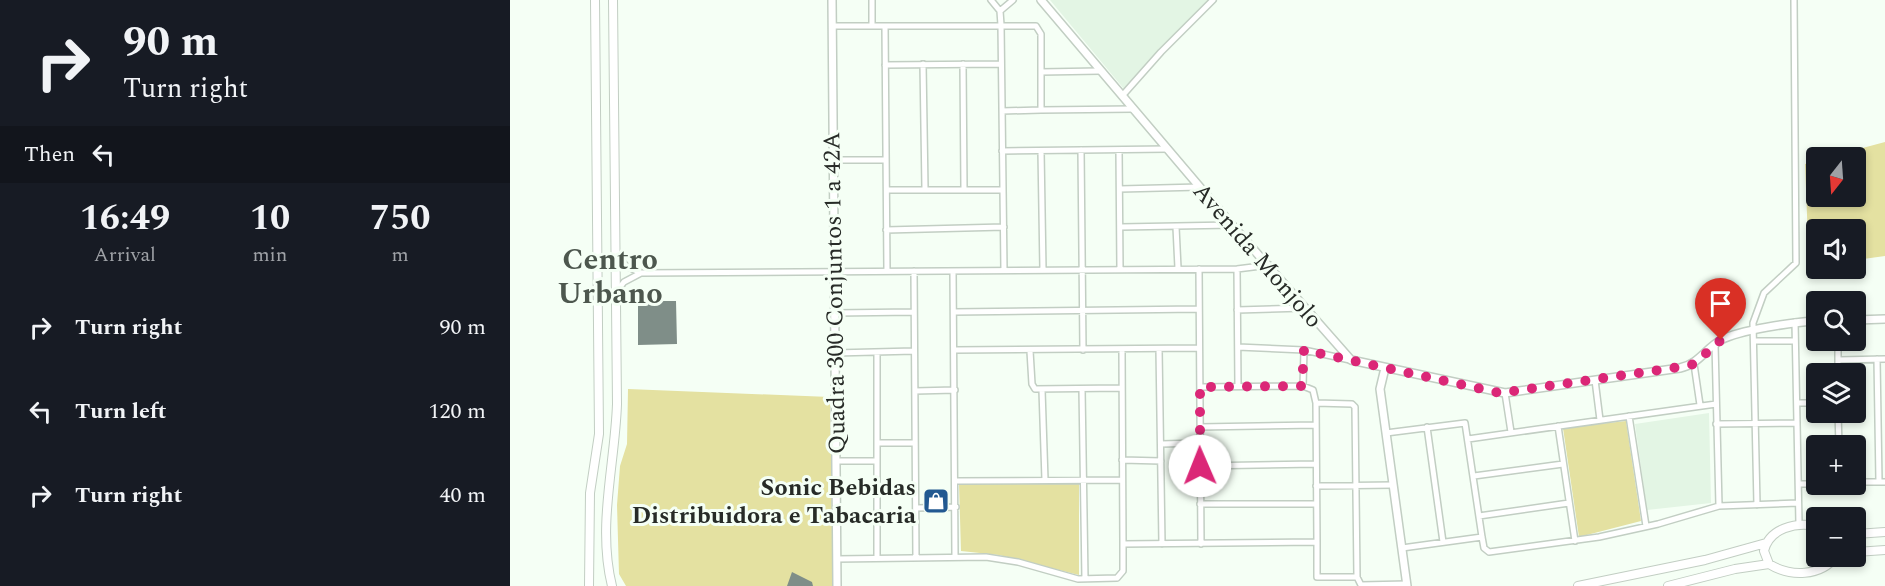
<!DOCTYPE html>
<html lang="en">
<head>
<meta charset="utf-8">
<style>
  body { margin:0; font-family:Spectral,serif; background:#242831; color:#f1f3f6; height:100vh; display:flex; flex-direction:column; font-size:22px; white-space:nowrap }
  * { box-sizing:border-box; margin:0 }
  p { font-size:20px; color:#9ea1a6 }
  .icon { flex:none; width:33px; height:33px; fill:none; stroke:currentColor; stroke-width:2; stroke-linecap:round; stroke-linejoin:round }
  .map { position:relative; flex:1; overflow:hidden }
  .details { display:flex; flex-direction:column; background:#171b24; width:510px }
  .details>* { flex:none }
  .banner { background:#171b24; color:#f1f3f6; overflow:hidden }
  .needle { width:39px; rotate:197deg }
  .buttons { position:absolute; left:1296px; top:147px; display:grid; gap:12px }
  .buttons a { display:grid; place-items:center; width:60px; height:60px; border-radius:6px; background:#171b24; box-shadow:0 3px 9px #0003; font-size:30px }
  .pin { position:absolute; display:grid; place-items:center; width:51px; height:51px; color:#fff; margin:-62px -26px; border-radius:50% 50% 50% 0; rotate:-45deg; box-shadow:0 0 6px #0007 }
  .pin .icon { rotate:45deg }
  .me { position:absolute; width:66px; margin:-33px; rotate:359deg; stroke-linejoin:round; filter:drop-shadow(0 0 4px #0008) }
  .turn { display:flex; align-items:center; gap:21px; height:126px; padding:0 24px; font-size:27px }
  .turn .icon { width:78px; height:78px; stroke-width:2.5 }
  .turn b { display:block; font-size:42px; line-height:51px }
  .then { display:flex; align-items:center; height:57px; padding:0 24px; background:#0003; gap:12px; font-size:22px }
  .eta { display:flex; justify-content:space-evenly; align-items:center; height:102px; text-align:center }
  .eta b { font-size:36px; font-weight:700; line-height:42px }
  ul { padding:0; list-style:none }
  li { display:flex; align-items:center; gap:18px; height:84px; padding:0 24px }
  li div { flex:1 }
  li b { display:block; font-size:22px }
  li em { font-style:normal }
  main { display:flex; flex:1; min-height:0 }
  .map>svg:first-child { display:block }
  .built { fill:#e3f5e4 }
  .green { fill:#e4e1a1 }
  .building { fill:#7f8e88 }
  .lines { fill:none; stroke-linecap:round; stroke-linejoin:round }
  .minor-casing { stroke:#c2cec3; stroke-width:8 }
  .tertiary-casing { stroke:#c2cec3; stroke-width:10 }
  .secondary-casing { stroke:#c2cec3; stroke-width:10 }
  .minor { stroke:#fff; stroke-width:5 }
  .tertiary { stroke:#fff; stroke-width:7 }
  .secondary { stroke:#fff; stroke-width:8 }
  .route { stroke:#db2777; stroke-width:10; stroke-dasharray:0 18 }
  .labels { text-anchor:middle; stroke-width:6; stroke-linejoin:round; paint-order:stroke }
  .street-label { font-size:24px; fill:#272b27; stroke:#f5fff5 }
  .poi-label { font-size:24px; font-weight:bold; fill:#272b27; stroke:#f5fff5; text-anchor:end }
  .district-label { font-size:30px; font-weight:bold; fill:#4d574e; stroke:#f5fff5 }
</style>
</head>
<body>
<main>
<section class="details">
<div class="banner">
<div class="turn"><svg class="icon" aria-label="right" viewBox="0 0 24 24"><path d="M7 20v-9h11M14 6l5 5-5 5"/></svg><div><b>90 m</b>Turn right</div></div>
<div class="then">Then<svg class="icon" aria-label="left" viewBox="0 0 24 24"><path d="M17 20v-9H6M10 6l-5 5 5 5"/></svg></div>
</div>
<div class="eta">
<div><b>16:49</b><p>Arrival</p></div>
<div><b>10</b><p>min</p></div>
<div><b>750</b><p>m</p></div>
</div>
<ul>
<li><svg class="icon" aria-label="right" viewBox="0 0 24 24"><path d="M7 20v-9h11M14 6l5 5-5 5"/></svg><div><b>Turn right</b></div><em>90 m</em></li>
<li><svg class="icon" aria-label="left" viewBox="0 0 24 24"><path d="M17 20v-9H6M10 6l-5 5 5 5"/></svg><div><b>Turn left</b></div><em>120 m</em></li>
<li><svg class="icon" aria-label="right" viewBox="0 0 24 24"><path d="M7 20v-9h11M14 6l5 5-5 5"/></svg><div><b>Turn right</b></div><em>40 m</em></li>
</ul>
</section>
<div class="map">
<svg width="1375" height="586" viewBox="0 0 1375 586">
  <rect width="100%" height="100%" fill="#f5fff5"/>
  <!-- built -->
  <path class="built" d="M 540,0 L 701,0 L 614,89 Z
    M 1199,413 L 1201,503 L 1137,510 L 1125,424 Z"/>
  <!-- green -->
  <path class="green" d="M 1375,142 L 1375,256 L 1346,260 L 1346,230 L 1306,230 L 1306,264 L 1299,265 L 1295,164 L 1306,161 L 1306,196 L 1346,196 L 1346,158 L 1319,157 Z
    M 118,389 L 320,397 L 323,586 L 116,586 L 109,574 L 107,505 L 110,466 L 117,444 Z
    M 1116,421 L 1131,521 L 1069,537 L 1053,428 Z
    M 449,484 L 569,484 L 569,575 L 489,555 L 451,551 Z"/>
  <!-- building -->
  <path class="building" d="M 128,301 L 166,301 L 167,344 L 128,345 Z
    M 282,572 L 302,582 L 303,586 L 277,586 Z"/>
  <g class="lines">
    <defs>
      <path id="minor" d="M 362,0 L 362,26
        M 481,0 L 490,11 L 491,25 L 494,270
        M 490,11 L 503,0
        M 322,26 L 526,26 L 531,34 L 531,110 L 492,111
        M 375,26 L 377,271
        M 413,64 L 415,189
        M 453,64 L 454,189
        M 375,65 L 491,64
        M 531,72 L 590,71
        M 612,96 L 651,52 L 703,0
        M 531,110 L 623,109
        M 571,150 L 573,350
        M 609,150 L 610,269
        M 492,151 L 658,149
        M 531,151 L 533,270
        M 323,160 L 376,160
        M 610,189 L 690,187
        M 377,190 L 493,190
        M 611,227 L 722,225
        M 666,227 L 668,268
        M 376,230 L 494,227
        M 106,254 L 116,266 L 131,273 L 727,269 L 759,265
        M 689,269 L 691,544
        M 727,269 L 728,386
        M 404,271 L 406,558
        M 443,271 L 445,555
        M 106,292 L 114,282 L 131,273
        M 727,310 L 794,308
        M 444,312 L 688,309
        M 325,313 L 404,312
        M 1285,322 L 1289,524
        M 1244,341 L 1285,341
        M 1205,344 L 1209,506
        M 728,347 L 794,350 L 840,360
        M 649,349 L 652,544
        M 445,350 L 689,348
        M 520,351 L 522,384 L 525,389 L 611,388
        M 612,351 L 613,544
        M 367,352 L 367,558
        M 325,353 L 404,351
        M 1367,359 L 1369,482
        M 1328,360 L 1375,359
        M 1184,364 L 1190,405
        M 1328,374 L 1328,340
        M 1085,380 L 1090,420
        M 793,386 L 794,350
        M 690,387 L 793,386 L 803,390 L 806,403 L 807,542
        M 572,389 L 575,579
        M 532,390 L 535,480
        M 405,391 L 445,390
        M 995,393 L 1001,432
        M 806,403 L 842,404 L 845,407 L 847,577
        M 1287,403 L 1306,403
        M 1328,412 L 1329,446
        M 1119,416 L 1136,526
        M 1206,424 L 1287,423
        M 1048,426 L 1065,541
        M 690,427 L 806,425
        M 917,427 L 933,542
        M 876,433 L 955,423 L 972,537 L 974,548 L 979,552 L 1089,537 L 1148,524 L 1209,506 L 1288,503
        M 958,439 L 1206,404
        M 367,443 L 405,443
        M 651,444 L 690,443
        M 612,460 L 651,461
        M 326,461 L 367,461
        M 690,466 L 806,464
        M 964,476 L 1053,464
        M 446,481 L 612,480
        M 1346,482 L 1375,482
        M 1289,484 L 1306,484
        M 806,486 L 883,485
        M 690,504 L 806,504
        M 1247,505 L 1243,323 L 1254,293 L 1286,263 L 1284,0
        M 407,508 L 446,507
        M 969,516 L 1059,503
        M 892,548 L 972,537
        M 327,559 L 476,557 L 508,562 L 568,579 L 607,578 L 613,571 L 613,544 L 807,542 L 807,577 L 847,577 L 851,585 L 897,584"/>
      <path id="tertiary" d="M 322,0 L 327,586
        M 531,0 L 722,225 L 841,360 L 995,393 L 1170,368 C 1189,364 1195,349 1211,340 C 1229,330 1285,322 1306,321
        M 1346,320 L 1375,319
        M 875,368 L 870,389 L 897,586"/>
      <path id="secondary" d="M 90,294 L 99,296 L 106,292
        M 1306,526 C 1286,522 1259,528 1254,551 L 1259,564 C 1280,577 1311,577 1326,556
        M 1346,534 L 1375,532
        M 1346,552 L 1375,550
        M 79,586 L 80,493 L 89,434 L 85,0
        M 102,586 C 87,526 105,464 107,404 L 103,0
        M 1068,586 L 1195,560 L 1256,543
        M 1158,586 L 1225,569 L 1259,564"/>
    </defs>
    <!-- minor casing -->
    <use href="#minor" class="minor-casing"/>
    <!-- tertiary casing -->
    <use href="#tertiary" class="tertiary-casing"/>
    <!-- secondary casing -->
    <use href="#secondary" class="secondary-casing"/>
    <!-- minor -->
    <use href="#minor" class="minor"/>
    <!-- tertiary -->
    <use href="#tertiary" class="tertiary"/>
    <!-- secondary -->
    <use href="#secondary" class="secondary"/>
  </g>
  <g class="lines">
    <!-- route -->
    <path class="route" d="M 690,466 L 690,387 L 792,386 L 794,350 L 990,393 L 1177,366 L 1184,364 L 1211,340"/>
  </g>
  <!-- icons -->
  <defs>
    <symbol id="shop-square" viewBox="-11 -11 22 22"><rect x="-9" y="-9" width="18" height="18" rx="4" fill="#225991" stroke="#f5fff5"/><path d="M-5-2.5h2.3a2.7 3.5 0 0 1 5.4 0H5L5.5 6h-11ZM-1.5-2.5h3a1.5 2.3 0 0 0-3 0Z" fill="#fff"/></symbol>
  </defs>
  <g fill-rule="evenodd">
    <use href="#shop-square" x="411" y="486" width="30" height="30"/>
  </g>
  <g class="labels">
    <!-- street labels -->
    <g class="street-label">
      <text transform="translate(748 255) rotate(49)" y="8">Avenida Monjolo</text>
      <text transform="translate(324 293) rotate(-91)" y="8">Quadra 300 Conjuntos 1 a 42A</text>
    </g>
    <!-- poi labels -->
    <g class="poi-label">
      <text x="406" y="495">Sonic Bebidas<tspan x="406" dy="28">Distribuidora e Tabacaria</tspan></text>
    </g>
    <!-- district labels -->
    <g class="district-label">
      <text x="100" y="269">Centro<tspan x="100" dy="34">Urbano</tspan></text>
    </g>
  </g>
</svg>
<div class="buttons">
<a><svg class="needle" viewBox="-14 -14 28 28"><path d="M0-13l5 13h-10z" fill="#e53935"/><path d="M0 13l5-13h-10z" fill="#9ea1a6"/></svg></a>
<a><svg class="icon" aria-label="sound" viewBox="0 0 24 24"><path d="M4 9h4l5-4v14l-5-4H4zM17 9q2 3 0 6"/></svg></a>
<a><svg class="icon" aria-label="search" viewBox="0 0 24 24"><circle cx="10" cy="10" r="6"/><path d="M15 15l6 6"/></svg></a>
<a><svg class="icon" aria-label="layers" viewBox="0 0 24 24"><path d="M12 4l9 5-9 5-9-5zM3 14l9 5 9-5"/></svg></a>
<a>+</a>
<a>−</a>
</div>
<div class="pin" style="left:1211px;top:340px;background:#d93025"><svg class="icon" aria-label="arrive" viewBox="0 0 24 24"><path d="M6 21V4h12l-3 4 3 4H6"/></svg></div>
<svg class="me" style="left:690px;top:466px" viewBox="-20 -20 40 40"><circle r="19" fill="#fff"/><path d="M0-13L10 11 0 6-10 11z" fill="#db2777"/></svg>
</div>
</main>
</body>
</html>
